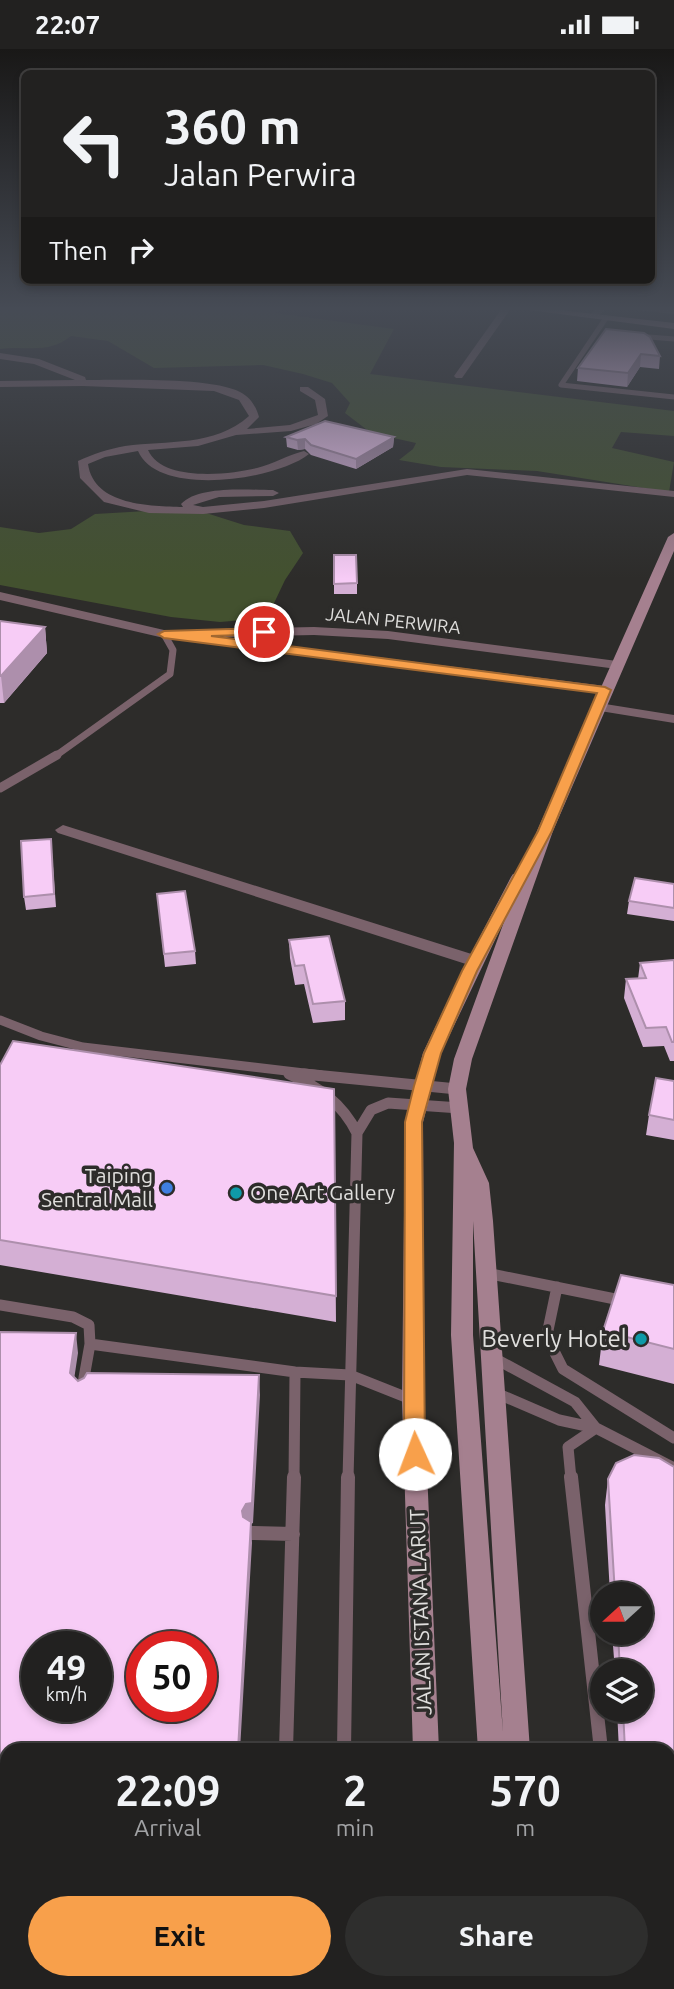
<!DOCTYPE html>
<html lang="en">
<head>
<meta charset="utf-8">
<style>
  body { margin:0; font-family:Ubuntu,sans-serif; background:#2e2e2d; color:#f1f3f6; height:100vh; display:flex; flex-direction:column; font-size:26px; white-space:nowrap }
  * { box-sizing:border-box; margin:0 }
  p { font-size:23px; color:#a2a3a5 }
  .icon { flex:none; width:38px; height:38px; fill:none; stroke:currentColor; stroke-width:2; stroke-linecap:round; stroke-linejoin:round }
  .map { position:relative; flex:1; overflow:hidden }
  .details { position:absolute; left:0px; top:1694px; width:676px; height:247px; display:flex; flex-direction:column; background:#222120; border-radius:21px 21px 0 0; box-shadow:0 4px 10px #0003,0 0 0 2px #3f3e3e }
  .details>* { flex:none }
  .hud { position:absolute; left:21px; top:21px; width:634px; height:214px; border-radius:10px; box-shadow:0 4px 10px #0003,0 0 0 2px #3f3e3e; background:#222120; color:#f1f3f6; overflow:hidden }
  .needle { width:46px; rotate:249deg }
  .tools { position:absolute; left:590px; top:1533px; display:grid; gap:14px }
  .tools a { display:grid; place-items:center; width:63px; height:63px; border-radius:50%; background:#222120; box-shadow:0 4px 10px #0003,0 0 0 2px #3f3e3e; font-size:35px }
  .speed { position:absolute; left:21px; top:1582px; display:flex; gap:14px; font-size:35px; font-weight:700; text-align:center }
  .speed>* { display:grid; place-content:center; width:91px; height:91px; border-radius:50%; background:#222120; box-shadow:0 4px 10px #0003,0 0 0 2px #3f3e3e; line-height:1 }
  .speed small { font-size:18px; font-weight:400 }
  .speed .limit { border:10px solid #d22; background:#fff; color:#111 }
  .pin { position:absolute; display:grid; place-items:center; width:60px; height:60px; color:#fff; margin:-30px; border:4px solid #fff; border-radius:50%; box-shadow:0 2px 7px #0007 }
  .me { position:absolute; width:77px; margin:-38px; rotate:358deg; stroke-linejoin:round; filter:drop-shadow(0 0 5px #0008) }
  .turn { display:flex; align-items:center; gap:24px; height:147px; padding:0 28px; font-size:32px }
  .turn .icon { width:91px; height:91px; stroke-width:2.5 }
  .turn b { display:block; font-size:49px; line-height:60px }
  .then { display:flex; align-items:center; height:66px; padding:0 28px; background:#0003; gap:14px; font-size:26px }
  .eta { display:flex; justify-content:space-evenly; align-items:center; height:119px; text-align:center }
  .eta b { font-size:42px; font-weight:600; line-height:49px }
  .primary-button { display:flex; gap:14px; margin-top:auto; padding:14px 28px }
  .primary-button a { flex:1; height:80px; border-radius:42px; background:#f8a04b; color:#111; font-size:28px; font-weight:600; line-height:80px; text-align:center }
  .primary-button a+a { background:#2e2e2d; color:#f1f3f6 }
  .status { display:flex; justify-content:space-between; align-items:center; height:49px; padding:0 35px; background:#222120; direction:ltr }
  .status svg { height:19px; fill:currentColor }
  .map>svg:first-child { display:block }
  .green { fill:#43512f }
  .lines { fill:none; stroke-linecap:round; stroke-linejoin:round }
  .service-far4 { stroke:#7a626b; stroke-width:5 }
  .service-far3 { stroke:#7a626b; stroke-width:7 }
  .service-far2 { stroke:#7a626b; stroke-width:9 }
  .service-far1 { stroke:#7a626b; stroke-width:11 }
  .service { stroke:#7a626b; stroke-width:14 }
  .minor { fill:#7a626b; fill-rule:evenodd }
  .secondary { fill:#a5808f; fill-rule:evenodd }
  .wall { fill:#d4afd4 }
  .shaded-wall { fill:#ad8fac }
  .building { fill:#f7ccf6; stroke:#ad8fac; stroke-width:2; fill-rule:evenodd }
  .route { fill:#f8a04b; stroke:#a16831; stroke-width:2 }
  .shop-dot { fill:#3f7fe0; stroke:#2d2c2a; stroke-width:2.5 }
  .culture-dot { fill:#0f9aa8; stroke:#2d2c2a; stroke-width:2.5 }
  .labels { text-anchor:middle; stroke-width:7; stroke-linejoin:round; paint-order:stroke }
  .far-street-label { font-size:18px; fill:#e0dfdd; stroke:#2d2c2a }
  .poi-label { font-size:21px; fill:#e0dfdd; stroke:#2d2c2a; text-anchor:end }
  .street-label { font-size:21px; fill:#e0dfdd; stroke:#2d2c2a }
  .near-poi-label { font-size:24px; fill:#e0dfdd; stroke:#2d2c2a; text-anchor:end }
</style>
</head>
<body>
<div class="status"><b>22:07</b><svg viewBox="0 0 49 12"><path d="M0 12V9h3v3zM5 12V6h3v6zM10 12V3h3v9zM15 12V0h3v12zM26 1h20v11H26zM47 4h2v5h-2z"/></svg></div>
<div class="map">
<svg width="674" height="1940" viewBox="0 0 674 1940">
  <rect width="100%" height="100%" fill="#2d2c2a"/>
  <!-- green -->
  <path class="green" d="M 0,258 L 94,258 L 148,261 L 161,258 L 287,258 L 275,264 L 394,280 L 370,325 L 674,362 L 674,387 L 621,383 L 612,399 L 674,413 L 669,443 L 537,422 L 441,418 L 399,411 L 413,400 L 416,394 L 371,384 L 345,364 L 350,354 L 332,334 L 303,325 L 263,316 L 154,319 L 108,292 L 71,287 C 47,306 28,296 0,300 Z
    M 147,462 L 203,463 L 244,476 L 290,482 L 303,504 L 285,531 L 267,569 L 220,573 L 171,568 L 0,536 L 0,478 L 39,484 L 71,480 L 95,465 Z"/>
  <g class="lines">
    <!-- service-far4 -->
    <path class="service-far4" d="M 606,269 L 561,336 L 674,348
      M 637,287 L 674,290"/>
    <!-- service-far3 -->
    <path class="service-far3" d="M 54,708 L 170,625 L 173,601 L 164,585"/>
    <!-- service-far2 -->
    <path class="service-far2" d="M 0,739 L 57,706
      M 0,971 L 41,987 L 83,998 L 321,1026
      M 289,1025 L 292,1026"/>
    <!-- service-far1 -->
    <path class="service-far1" d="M 289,1025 C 319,1038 342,1054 357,1084 L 348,1430
      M 304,1025 L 457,1040
      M 357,1084 L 371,1061 L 388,1054 L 460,1059
      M 486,1224 L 625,1252
      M 557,1238 L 548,1281 L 553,1300 L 563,1320 L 674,1389
      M 0,1256 L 73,1268 L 89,1276 L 90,1295 L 295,1323 L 350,1326 L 413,1351
      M 494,1309 L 575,1353 L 595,1378
      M 82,1340 L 90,1295
      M 494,1343 L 559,1371 L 596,1379 L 674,1419
      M 294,1430 L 295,1323
      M 571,1430 L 568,1398 L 596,1379"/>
    <!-- service -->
    <path class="service" d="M 571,1428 L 601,1701
      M 252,1484 L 293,1485
      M 286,1701 L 294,1428
      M 344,1701 L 348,1428
      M 278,1934 L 278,1940
      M 341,1934 L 341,1940
      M 627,1934 L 628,1940"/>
    <!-- minor -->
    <path class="minor" d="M 503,258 L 512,258 L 462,329 L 456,329 L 454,327 Z
      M 598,258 L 608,258 L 596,269 L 590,269 L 590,265 Z
      M 632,258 L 674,259 L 674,265 L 636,261 Z
      M 0,304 L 39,310 L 85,328 L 86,331 C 121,331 212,328 240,343 C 250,348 256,357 259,368 L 247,380 L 290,376 L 318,366 L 315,351 L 300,342 L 300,338 L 308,338 L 325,350 L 328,367 L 316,375 L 291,382 L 236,386 L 198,397 L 148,401 C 162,433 229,426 257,419 C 273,415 288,406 304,402 L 309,405 C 277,431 158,449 138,402 L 105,408 L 88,415 C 94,457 151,457 183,458 L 181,455 C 198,436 249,441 273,441 L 279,444 L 273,447 L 219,448 L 193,456 L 203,458 L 264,452 L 467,420 L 674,442 L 674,448 L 467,426 L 264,459 L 203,465 L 149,464 L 104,453 L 80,429 L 78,412 C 93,405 108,400 125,397 C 168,391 214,398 249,367 L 239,351 L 214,342 L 83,337 L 0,338 L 0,332 L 75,331 L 34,315 L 0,310 Z
      M 0,543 L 164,581 L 605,637 L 612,641 L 605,645 L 164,589 L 0,551 Z
      M 314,578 L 388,582 L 617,612 L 624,616 L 617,620 L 388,590 L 314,586 L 224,588 L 218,584 L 224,580 Z
      M 599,654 L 674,666 L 674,674 L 594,661 L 594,655 Z
      M 63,776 L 481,908 L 483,912 L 475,917 L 469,916 L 58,784 L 55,781 Z"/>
    <!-- secondary -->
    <path class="secondary" d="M 506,258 L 533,258 L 674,274 L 674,280 Z
      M 674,484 L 674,502 L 553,782 L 472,1010 L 466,1040 L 473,1099 L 489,1134 L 493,1172 L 530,1701 L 478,1701 L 451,1286 L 454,1094 L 448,1040 L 454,1010 L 505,870 L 441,1004 L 423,1073 L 424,1351 L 439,1701 L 413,1701 L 402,1351 L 405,1073 L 423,1004 L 462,922 L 511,828 L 513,825 L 522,824 L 537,782 L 668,488 ZM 473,1167 L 473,1172 L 503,1684 L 473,1286 Z
      M 421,1934 L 449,1934 L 450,1940 L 420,1940 Z
      M 491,1934 L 546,1934 L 548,1940 L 492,1940 Z"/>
  </g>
  <!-- wall -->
  <path class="wall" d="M 606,280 L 660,307 L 659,320 L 640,318 L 627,338 L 577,332 L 578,319 Z
    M 286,388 L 394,388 L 393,398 L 356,420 L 311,406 L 305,400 L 298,401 L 287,398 Z
    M 334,506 L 357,534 L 357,545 L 334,545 Z
    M 0,572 L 45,578 L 47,604 L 4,654 L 0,654 Z
    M 51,790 L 56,858 L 26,861 L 24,848 Z
    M 674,835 L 674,872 L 627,865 L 629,852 Z
    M 157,845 L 195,902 L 196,915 L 165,918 Z
    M 289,891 L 345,952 L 345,971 L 313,974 L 304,935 L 295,936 L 290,909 Z
    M 674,911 L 674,1012 L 670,1012 L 664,997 L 643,998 L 624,949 L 626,930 L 638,930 L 640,914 Z
    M 0,1016 L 334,1040 L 336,1273 L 0,1216 Z
    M 674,1032 L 674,1091 L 646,1086 L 649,1066 Z
    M 674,1236 L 674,1335 L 599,1316 L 603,1282 Z
    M 634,1406 L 659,1409 L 674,1418 L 674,1940 L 636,1940 L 636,1934 L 668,1934 L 668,1701 L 619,1701 L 617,1661 L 640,1661 L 640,1622 L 615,1622 L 612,1584 L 640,1584 L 640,1545 L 610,1545 L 605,1456 L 608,1430 L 616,1414 Z"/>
  <!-- shaded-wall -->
  <path class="shaded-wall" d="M 641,305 L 640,318 L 627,338 L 628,324 Z
    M 394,388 L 393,398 L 356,420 L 356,410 Z
    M 305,390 L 305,400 L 298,401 L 297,391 Z
    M 45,578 L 47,604 L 4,654 L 1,627 Z
    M 76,1284 L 78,1304 L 72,1344 L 70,1324 Z
    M 259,1326 L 260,1346 L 253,1474 L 251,1475 L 252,1494 L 240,1701 L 238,1701 L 242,1483 L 242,1462 L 246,1455 Z"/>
  <!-- building -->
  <path class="building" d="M 606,280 L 644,284 L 650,288 L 660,307 L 641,305 L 628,324 L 578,319 Z
    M 325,372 L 394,388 L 356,410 L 311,396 L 305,390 L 297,391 L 286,388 Z
    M 334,506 L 356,506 L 357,534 L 334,535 Z
    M 0,572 L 45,578 L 1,627 L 0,627 Z
    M 51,790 L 54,845 L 24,848 L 21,792 Z
    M 635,829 L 674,835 L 674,859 L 629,852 Z
    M 185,842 L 195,902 L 164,905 L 157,845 Z
    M 329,887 L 345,952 L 313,955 L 304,916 L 295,917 L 289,891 Z
    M 674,911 L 674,993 L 672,993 L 666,978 L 646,979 L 626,930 L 646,929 L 640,914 Z
    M 13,992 L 334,1040 L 336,1247 L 0,1191 L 0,1016 Z
    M 656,1029 L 674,1032 L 674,1071 L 649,1066 Z
    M 621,1226 L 674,1236 L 674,1300 L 603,1282 Z
    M 0,1283 L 76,1284 L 70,1324 L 78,1332 L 84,1329 L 87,1324 L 259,1326 L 252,1454 L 246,1455 L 242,1462 L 243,1468 L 251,1473 L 238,1701 L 7,1701 L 7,1934 L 225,1934 L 225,1940 L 0,1940 ZM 37,1598 L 96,1598 L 96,1657 L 37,1657 ZM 142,1598 L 201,1598 L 201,1657 L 142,1657 Z
    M 634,1406 L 659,1409 L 674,1418 L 674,1940 L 641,1940 L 640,1936 L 640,1934 L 668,1934 L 668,1701 L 625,1701 L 623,1661 L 640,1661 L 640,1622 L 620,1622 L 618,1584 L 640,1584 L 640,1545 L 615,1545 L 608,1430 L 616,1414 Z"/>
  <!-- sky -->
  <linearGradient id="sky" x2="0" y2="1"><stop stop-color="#191817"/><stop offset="0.49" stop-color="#464b55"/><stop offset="1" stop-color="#464b55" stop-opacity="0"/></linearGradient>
  <rect width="674" height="530" fill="url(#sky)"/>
  <!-- route -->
  <path class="route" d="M 264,579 L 268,580 L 268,585 L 211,587 L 605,638 L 611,641 L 552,782 L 477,922 L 441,1004 L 422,1073 L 425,1405 L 422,1410 L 415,1413 L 407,1410 L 404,1405 L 405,1073 L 414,1037 L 424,1004 L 462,922 L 538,782 L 597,644 L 164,589 L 158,585 L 164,582 Z"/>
  <!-- markers -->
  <circle class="shop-dot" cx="167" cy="1139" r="7"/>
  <g class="culture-dot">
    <circle cx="236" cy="1144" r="7"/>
    <circle cx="641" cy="1290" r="7"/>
  </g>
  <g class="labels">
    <!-- far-street labels -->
    <g class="far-street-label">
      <text transform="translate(393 572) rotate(6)" y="6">JALAN PERWIRA</text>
    </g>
    <!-- poi labels -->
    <g class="poi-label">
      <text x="153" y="1134">Taiping<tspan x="153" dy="24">Sentral Mall</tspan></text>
      <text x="250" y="1151" text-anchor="start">One Art Gallery</text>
    </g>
    <!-- street labels -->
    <g class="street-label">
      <text transform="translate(421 1563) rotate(-92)" y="7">JALAN ISTANA LARUT</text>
    </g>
    <!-- near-poi labels -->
    <g class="near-poi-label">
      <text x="627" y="1298">Beverly Hotel</text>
    </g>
  </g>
</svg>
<div class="tools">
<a><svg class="needle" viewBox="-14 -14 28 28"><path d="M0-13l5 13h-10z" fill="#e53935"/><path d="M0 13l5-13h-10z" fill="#a2a3a5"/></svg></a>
<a><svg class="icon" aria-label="layers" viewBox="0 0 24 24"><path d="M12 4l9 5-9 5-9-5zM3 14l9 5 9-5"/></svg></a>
</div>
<div class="speed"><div>49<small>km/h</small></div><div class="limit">50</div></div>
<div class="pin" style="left:264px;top:583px;background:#d93025"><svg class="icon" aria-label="arrive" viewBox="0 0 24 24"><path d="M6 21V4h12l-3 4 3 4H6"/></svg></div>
<svg class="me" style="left:415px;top:1405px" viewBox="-20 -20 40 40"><circle r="19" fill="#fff"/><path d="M0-13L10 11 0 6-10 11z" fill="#f8a04b"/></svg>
<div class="hud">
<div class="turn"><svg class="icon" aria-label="left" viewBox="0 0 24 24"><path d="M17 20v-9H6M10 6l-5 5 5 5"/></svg><div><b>360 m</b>Jalan Perwira</div></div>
<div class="then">Then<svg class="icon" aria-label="right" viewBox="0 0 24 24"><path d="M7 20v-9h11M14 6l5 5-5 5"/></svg></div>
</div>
<section class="details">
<div class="eta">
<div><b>22:09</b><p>Arrival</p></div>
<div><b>2</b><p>min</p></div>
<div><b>570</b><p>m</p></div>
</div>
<div class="primary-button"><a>Exit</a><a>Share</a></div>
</section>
</div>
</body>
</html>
